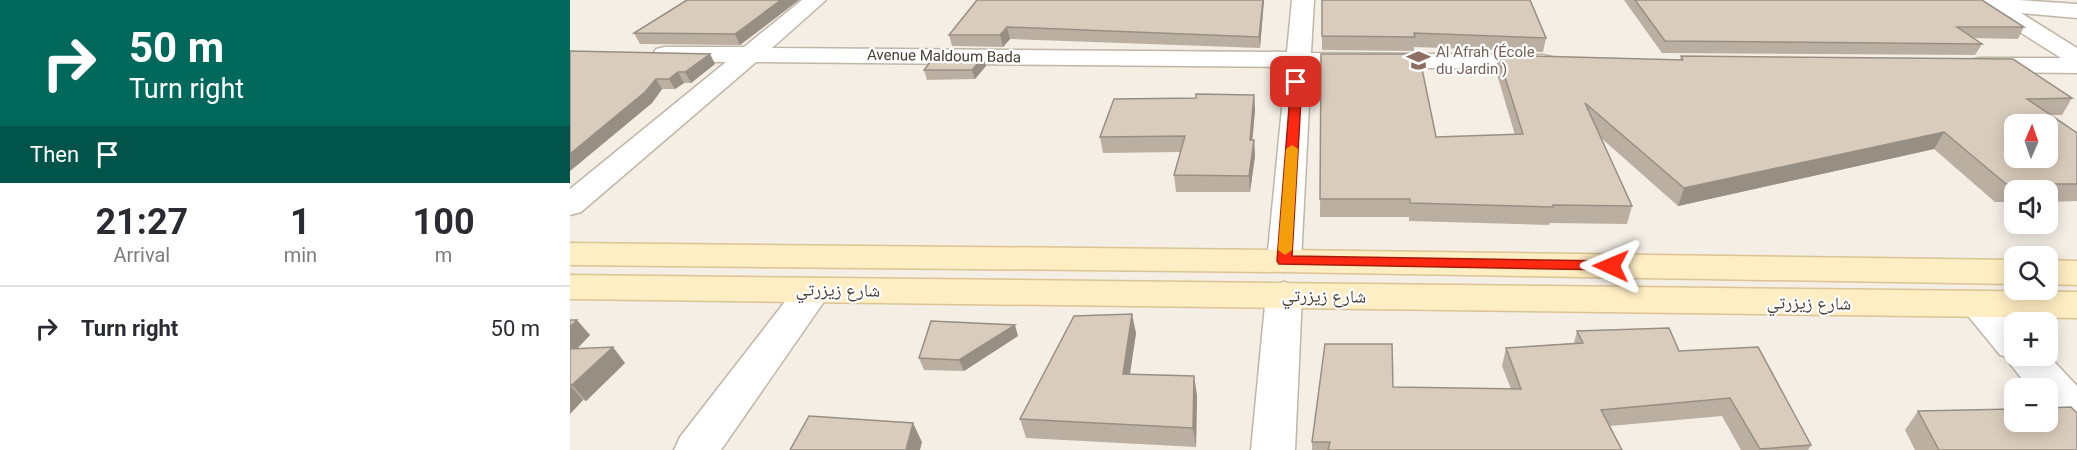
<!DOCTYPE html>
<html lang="en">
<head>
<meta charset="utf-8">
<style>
  body { margin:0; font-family:Roboto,"Noto Naskh Arabic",sans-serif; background:#f7f7f7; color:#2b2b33; height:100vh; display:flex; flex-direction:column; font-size:22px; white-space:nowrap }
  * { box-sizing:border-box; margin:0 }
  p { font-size:20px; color:#7c7c81 }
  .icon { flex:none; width:33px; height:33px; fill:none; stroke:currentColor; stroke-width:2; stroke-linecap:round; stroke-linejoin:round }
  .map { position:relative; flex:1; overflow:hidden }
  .panel { display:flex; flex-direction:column; background:#fff; width:570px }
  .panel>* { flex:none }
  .hud { background:#00695c; color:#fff; overflow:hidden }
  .needle { width:39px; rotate:2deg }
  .tools { position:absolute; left:1434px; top:114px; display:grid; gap:12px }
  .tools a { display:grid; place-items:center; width:54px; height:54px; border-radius:12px; background:#fff; box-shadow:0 3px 15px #0003; font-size:30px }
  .pin { position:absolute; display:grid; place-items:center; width:51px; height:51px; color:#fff; margin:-26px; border-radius:12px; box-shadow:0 3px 9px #0006 }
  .me { position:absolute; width:66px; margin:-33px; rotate:271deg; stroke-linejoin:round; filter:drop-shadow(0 0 4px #0008) }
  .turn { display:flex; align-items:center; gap:21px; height:126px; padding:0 30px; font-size:27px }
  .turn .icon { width:78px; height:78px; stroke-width:2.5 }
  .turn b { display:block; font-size:42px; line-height:51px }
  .then { display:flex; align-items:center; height:57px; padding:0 30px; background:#0003; gap:12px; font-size:22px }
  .eta { display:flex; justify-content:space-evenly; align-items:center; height:102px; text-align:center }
  .eta b { font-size:36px; font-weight:700; line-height:42px }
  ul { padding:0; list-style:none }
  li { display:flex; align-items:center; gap:18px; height:84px; padding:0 30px; border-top:2px solid #e1e1e2 }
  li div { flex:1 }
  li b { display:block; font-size:22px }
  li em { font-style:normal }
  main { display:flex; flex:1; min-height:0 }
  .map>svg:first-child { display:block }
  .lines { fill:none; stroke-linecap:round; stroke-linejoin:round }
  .street-casing { stroke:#c0b6a6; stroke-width:3 }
  .secondary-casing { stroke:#dbc393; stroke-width:3 }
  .street { fill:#fff; fill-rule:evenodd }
  .secondary { fill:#ffedc3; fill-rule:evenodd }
  .wall { fill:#bbafa2 }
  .shaded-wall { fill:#988f84 }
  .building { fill:#d9ccbc; stroke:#988f84; stroke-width:1.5; fill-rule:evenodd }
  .route { fill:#ff2810; stroke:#a61a0a; stroke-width:1.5 }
  .slow { fill:#f59e0b }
  .labels { text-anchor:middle; stroke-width:4.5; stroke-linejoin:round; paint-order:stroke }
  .far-education-label { font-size:15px; fill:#785e54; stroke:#fff; text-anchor:start }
  .far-street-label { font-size:15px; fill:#463e34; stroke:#fff }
  .street-label { font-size:18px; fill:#463e34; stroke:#fff }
</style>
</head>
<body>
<main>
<section class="panel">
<div class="hud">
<div class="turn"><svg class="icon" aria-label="right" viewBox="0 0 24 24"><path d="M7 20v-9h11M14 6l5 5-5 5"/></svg><div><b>50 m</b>Turn right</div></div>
<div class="then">Then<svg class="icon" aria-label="arrive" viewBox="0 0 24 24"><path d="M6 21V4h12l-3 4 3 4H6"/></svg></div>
</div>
<div class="eta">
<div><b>21:27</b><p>Arrival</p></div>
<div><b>1</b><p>min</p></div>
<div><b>100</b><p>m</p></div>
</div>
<ul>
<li><svg class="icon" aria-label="right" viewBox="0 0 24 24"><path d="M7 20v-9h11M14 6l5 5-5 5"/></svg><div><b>Turn right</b></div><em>50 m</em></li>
</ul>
</section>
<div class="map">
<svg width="1507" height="450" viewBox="0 0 1507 450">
  <rect width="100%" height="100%" fill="#f4eee5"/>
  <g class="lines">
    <defs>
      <path id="street" d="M 232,0 L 256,0 L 202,48 L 717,52 L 722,0 L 744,0 L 741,53 L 973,55 L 982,57 L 985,62 L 982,67 L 973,69 L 741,67 L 731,261 L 726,269 L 714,272 L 702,269 L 697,261 L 716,67 L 186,62 L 11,212 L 0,215 L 0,189 L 156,62 L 95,61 L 86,59 L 83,54 L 86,49 L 95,47 L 174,47 Z
        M 1404,0 L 1448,0 L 1507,4 L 1507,18 L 1451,13 L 1507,48 L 1507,73 L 1409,72 L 1400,70 L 1397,65 L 1400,60 L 1409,58 L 1491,58 L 1407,5 Z
        M 244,278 L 257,281 L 262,290 L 151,450 L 104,450 L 110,437 L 231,281 Z
        M 714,282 L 727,286 L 732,295 L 725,450 L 681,450 L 696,295 L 701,286 Z
        M 1409,293 L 1422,297 L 1446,322 L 1444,356 L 1478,355 L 1507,386 L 1507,431 L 1492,426 L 1478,410 L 1478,388 L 1459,388 L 1434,356 L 1430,355 L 1390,306 L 1396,297 Z"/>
      <path id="secondary" d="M 0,243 L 714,250 L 1444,260 L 1444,284 L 714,272 L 0,265 Z
        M 1478,260 L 1507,261 L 1507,285 L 1478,284 Z
        M 0,275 L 1507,292 L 1507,318 L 0,299 Z"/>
    </defs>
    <!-- street casing -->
    <use href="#street" class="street-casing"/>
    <!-- secondary casing -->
    <use href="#secondary" class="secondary-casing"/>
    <!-- street -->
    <use href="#street" class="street"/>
    <!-- secondary -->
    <use href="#secondary" class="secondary"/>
  </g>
  <!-- wall -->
  <path class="wall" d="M 117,0 L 229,0 L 170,45 L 70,44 L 64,33 Z
    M 407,0 L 694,0 L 690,48 L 440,39 L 433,47 L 382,46 L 379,35 Z
    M 752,0 L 976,38 L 973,52 L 844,47 L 844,51 L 752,50 Z
    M 1054,0 L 1412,0 L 1454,27 L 1448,39 L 1403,38 L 1412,44 L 1405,55 L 1092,53 Z
    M 0,51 L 140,54 L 145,64 L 121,83 L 114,83 L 105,89 L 92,89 L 82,103 L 0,171 Z
    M 751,54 L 866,137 L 945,135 L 926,71 L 928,55 L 1110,60 L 1111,56 L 1502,98 L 1492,115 L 1481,115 L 1507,133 L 1507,201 L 1478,202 L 1478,190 L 1444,190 L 1444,202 L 1425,202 L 1364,149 L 1108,206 L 1030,137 L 1062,206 L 1057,224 L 980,223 L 979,225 L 839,221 L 839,217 L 750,217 Z
    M 413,57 L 416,66 L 405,79 L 357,80 L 354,70 Z
    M 684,95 L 685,110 L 682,140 L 684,140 L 685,156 L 680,192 L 606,192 L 604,175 L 610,152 L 533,153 L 530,137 L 626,98 Z
    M 0,320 L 20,335 L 7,349 L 55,363 L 16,401 L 13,400 L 0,414 Z
    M 1007,331 L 1109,351 L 1241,445 L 1238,450 L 1171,450 L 1152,416 L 1040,426 L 1052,450 L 742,450 L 742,442 L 823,387 L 941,389 L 932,366 L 936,348 L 1004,343 Z
    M 566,333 L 560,374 L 627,395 L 626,447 L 456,438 L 450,419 Z
    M 448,336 L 394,371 L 354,370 L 349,358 Z
    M 1348,411 L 1507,450 L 1345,450 L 1335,430 Z"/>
  <!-- shaded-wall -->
  <path class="shaded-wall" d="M 211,0 L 229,0 L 170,45 L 165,34 Z
    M 693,0 L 694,0 L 690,48 L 689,37 Z
    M 437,27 L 440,39 L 433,47 L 430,35 Z
    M 140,54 L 145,64 L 121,83 L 115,72 Z
    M 413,57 L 416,66 L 405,79 L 402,70 Z
    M 108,72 L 114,83 L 105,89 L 99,79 Z
    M 86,79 L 92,89 L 82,103 L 0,171 L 0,154 Z
    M 684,95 L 685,110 L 681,156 L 680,140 Z
    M 1374,132 L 1364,149 L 1108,206 L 1114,188 Z
    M 684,140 L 685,156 L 680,192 L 679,176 Z
    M 562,314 L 566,333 L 557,393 L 553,374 Z
    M 7,320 L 20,335 L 0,356 L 0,327 Z
    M 445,325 L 448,336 L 394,371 L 389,360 Z
    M 43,347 L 55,363 L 16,401 L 2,385 Z
    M 624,376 L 627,395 L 626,447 L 623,428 Z
    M 0,385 L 13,400 L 0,414 Z
    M 343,423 L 352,442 L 350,450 L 336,450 Z"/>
  <!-- building -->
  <path class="building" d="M 117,0 L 211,0 L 165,34 L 64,33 Z
    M 407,0 L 693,0 L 689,37 L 437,27 L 430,35 L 379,35 Z
    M 752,0 L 960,0 L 976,38 L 844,33 L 845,37 L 752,36 Z
    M 1065,0 L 1412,0 L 1454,27 L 1387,27 L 1412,44 L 1095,41 Z
    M 0,51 L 140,54 L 115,72 L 108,72 L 99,79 L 86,79 L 75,92 L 0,154 Z
    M 751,54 L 849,54 L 866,137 L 953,134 L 928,55 L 1113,60 L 1111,56 L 1443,59 L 1502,98 L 1457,99 L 1507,133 L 1507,184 L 1436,184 L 1374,132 L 1114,188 L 1015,103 L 1062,206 L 983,205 L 983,207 L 840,203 L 840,199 L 750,199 ZM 1444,124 L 1478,124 L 1478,158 L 1444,158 Z
    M 364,57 L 413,57 L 402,70 L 354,70 Z
    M 626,94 L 684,95 L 680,140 L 684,140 L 679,176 L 604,175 L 615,136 L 530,137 L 544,99 L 626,98 Z
    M 562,314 L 553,374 L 624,376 L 623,428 L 450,419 L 504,316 Z
    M 0,320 L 7,320 L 0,327 Z
    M 361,321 L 445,325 L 389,360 L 349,358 Z
    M 1099,328 L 1109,351 L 1188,347 L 1241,445 L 1190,449 L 1160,398 L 1031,410 L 1052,450 L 758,450 L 760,442 L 742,442 L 755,344 L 822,344 L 823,387 L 951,389 L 936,348 L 1013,343 L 1007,331 Z
    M 43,347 L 2,385 L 0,384 L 0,349 Z
    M 1501,407 L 1507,413 L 1507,450 L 1369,450 L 1348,411 L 1444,409 L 1444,422 L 1478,422 L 1478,408 Z
    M 239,416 L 343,423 L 336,450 L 220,450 Z"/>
  <!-- route -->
  <path class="route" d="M 726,79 L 732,82 L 722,256 L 1041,261 L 1049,266 L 1041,270 L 709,264 L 707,261 L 721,82 Z"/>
  <!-- slow -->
  <path class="slow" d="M 722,145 L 728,149 L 722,250 L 715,255 L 708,250 L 716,149 Z"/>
  <!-- icons -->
  <defs>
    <symbol id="school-bare" viewBox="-9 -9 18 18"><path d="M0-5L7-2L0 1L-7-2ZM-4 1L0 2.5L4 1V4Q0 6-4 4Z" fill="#8d6e63" stroke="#fff" stroke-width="2.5" paint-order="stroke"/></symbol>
  </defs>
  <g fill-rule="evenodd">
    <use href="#school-bare" x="832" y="44" width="33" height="33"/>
  </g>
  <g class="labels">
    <!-- far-education labels -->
    <g class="far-education-label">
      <text x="866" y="57">Al Afrah (École<tspan x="866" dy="17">du Jardin )</tspan></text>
    </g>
    <!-- far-street labels -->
    <g class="far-street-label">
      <text transform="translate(374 56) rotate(1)" y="5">Avenue Maldoum Bada</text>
    </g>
    <!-- street labels -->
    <g class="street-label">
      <text transform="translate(268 290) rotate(1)" y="6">شارع زيزرتي</text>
      <text transform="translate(754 296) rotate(1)" y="6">شارع زيزرتي</text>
      <text transform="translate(1239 303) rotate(1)" y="6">شارع زيزرتي</text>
    </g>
  </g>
</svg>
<div class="tools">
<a><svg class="needle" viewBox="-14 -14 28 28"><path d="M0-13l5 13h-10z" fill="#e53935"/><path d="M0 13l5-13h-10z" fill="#7c7c81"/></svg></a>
<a><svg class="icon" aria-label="sound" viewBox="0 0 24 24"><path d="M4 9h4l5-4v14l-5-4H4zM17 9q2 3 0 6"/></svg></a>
<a><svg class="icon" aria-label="search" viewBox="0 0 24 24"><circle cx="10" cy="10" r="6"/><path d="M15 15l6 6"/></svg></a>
<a>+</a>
<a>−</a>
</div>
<div class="pin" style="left:726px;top:82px;background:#d93025"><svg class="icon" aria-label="arrive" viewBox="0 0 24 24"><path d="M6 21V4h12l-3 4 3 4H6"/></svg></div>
<svg class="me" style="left:1041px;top:266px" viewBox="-20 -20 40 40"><path d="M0-17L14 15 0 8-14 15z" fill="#ff2810" stroke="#fff" stroke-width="4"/></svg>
</div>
</main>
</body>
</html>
